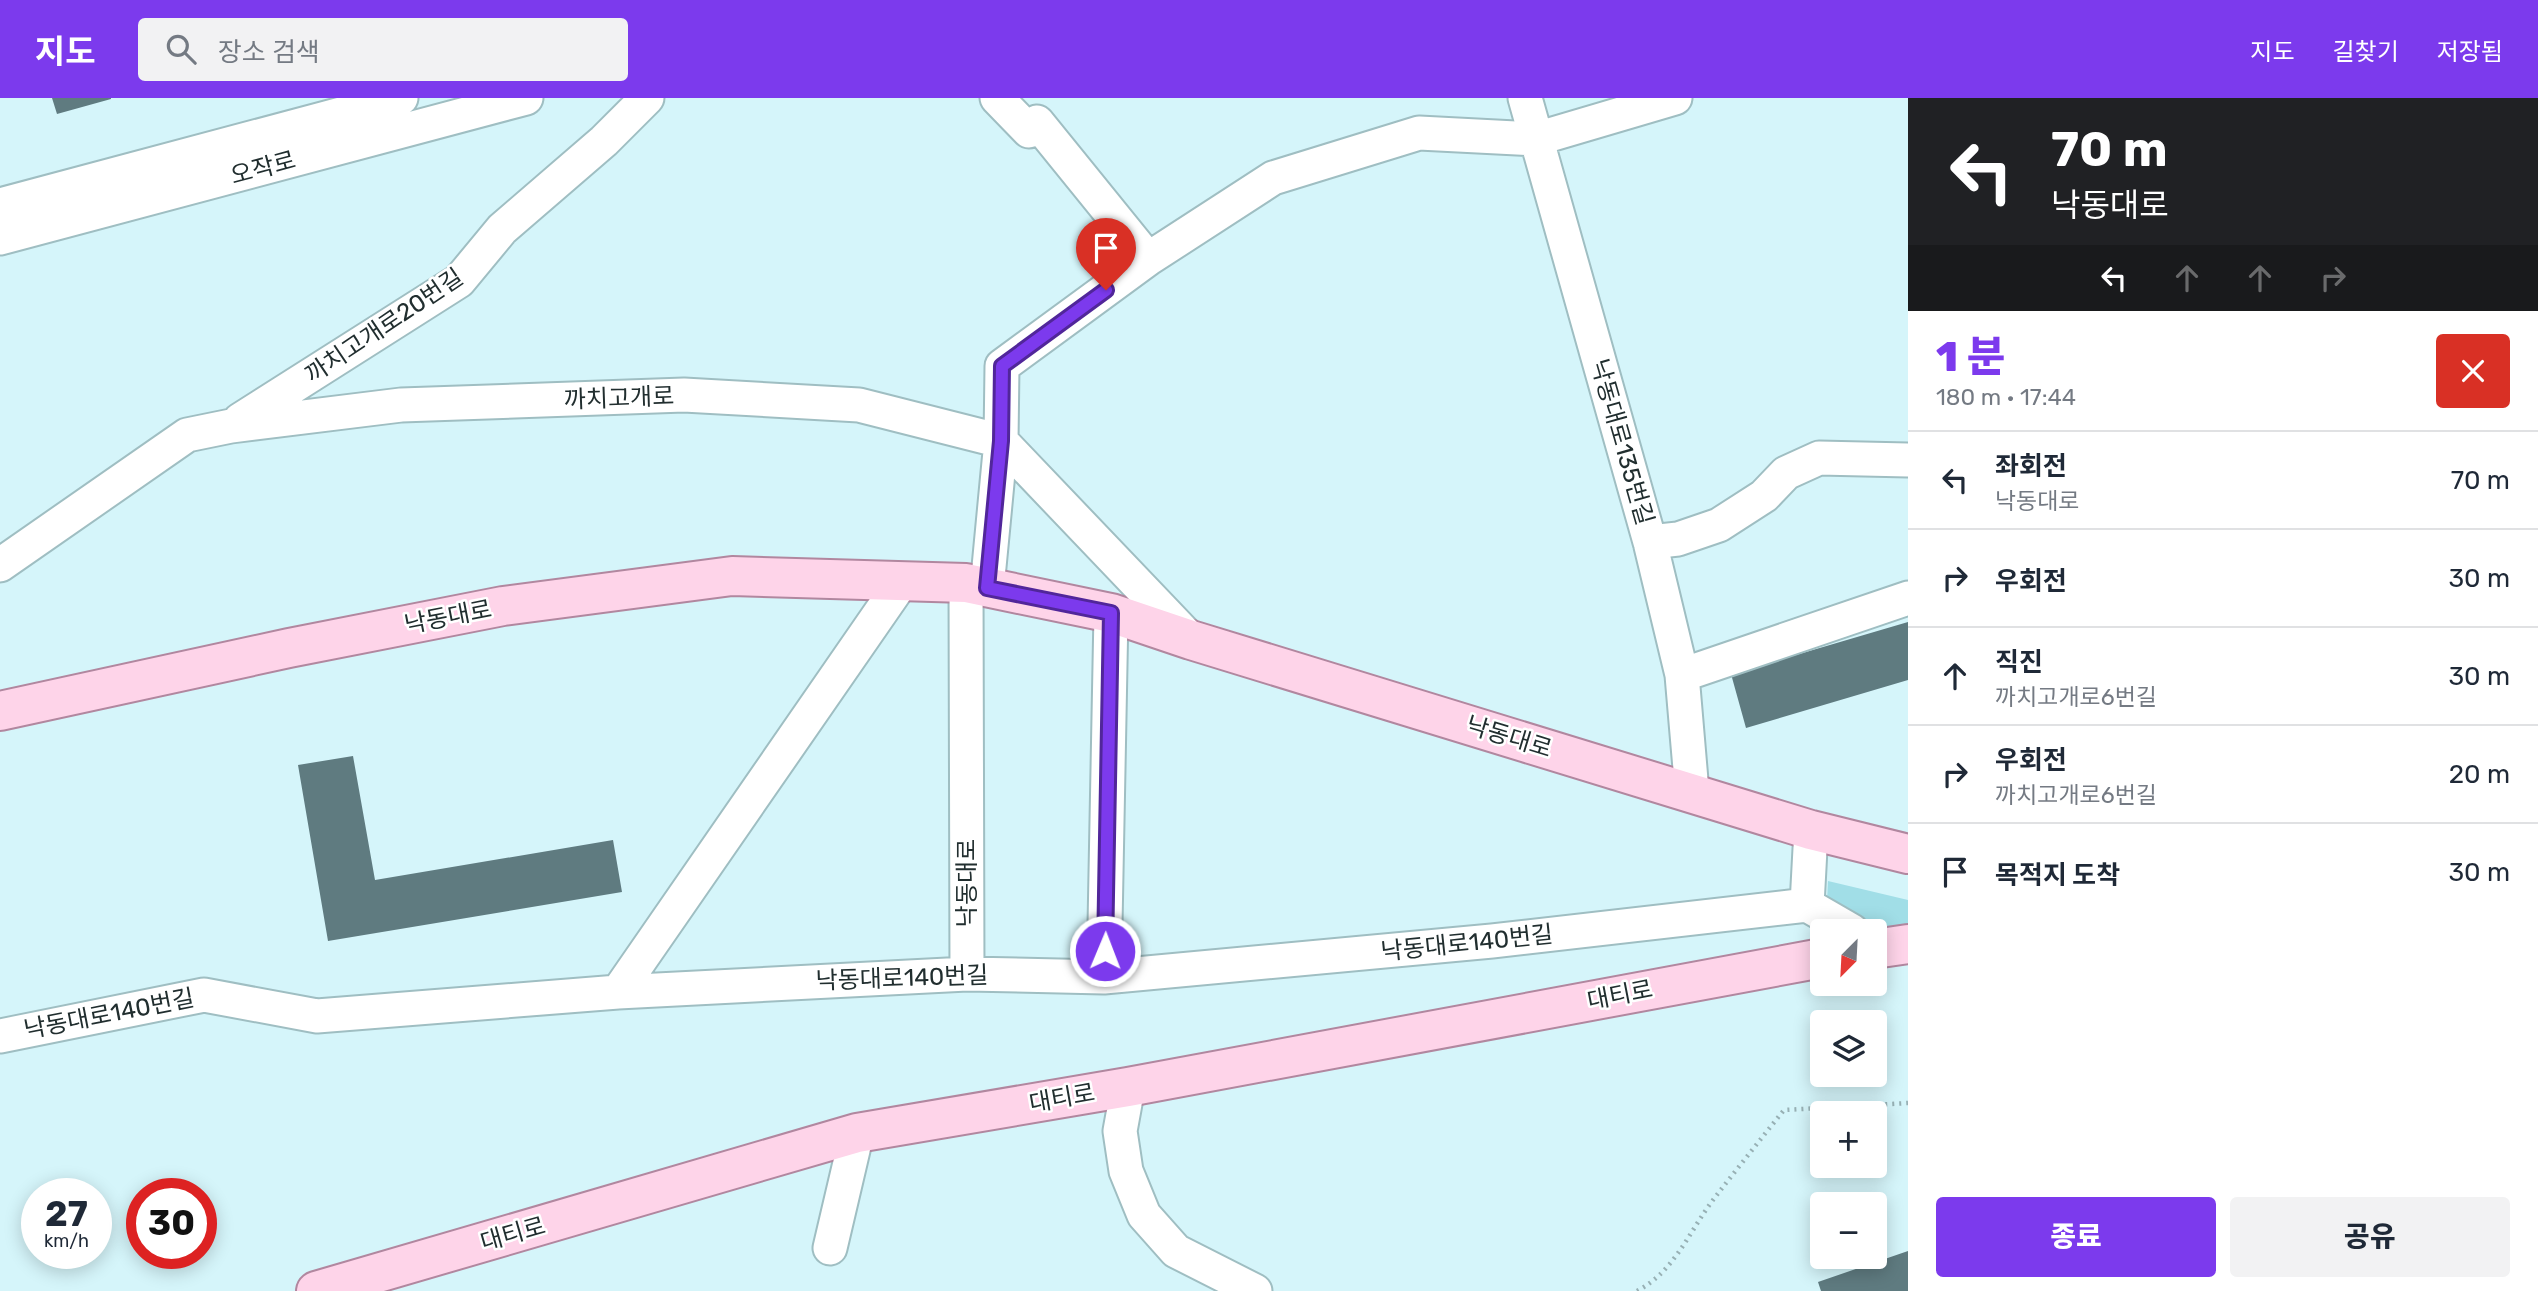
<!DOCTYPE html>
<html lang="ko">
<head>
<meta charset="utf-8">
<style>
  body { margin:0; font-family:Rubik,"Noto Sans KR",sans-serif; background:#f2f2f3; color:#1f2937; height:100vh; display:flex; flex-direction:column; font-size:26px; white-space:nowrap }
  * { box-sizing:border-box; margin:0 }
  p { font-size:23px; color:#747a83 }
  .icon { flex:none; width:38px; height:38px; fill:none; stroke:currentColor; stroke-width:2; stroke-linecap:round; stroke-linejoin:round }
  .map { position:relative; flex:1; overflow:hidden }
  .drawer { display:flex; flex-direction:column; background:#fff; width:630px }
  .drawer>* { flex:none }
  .guide { background:#202124; color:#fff; overflow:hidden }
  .needle { width:46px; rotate:204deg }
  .fabs { position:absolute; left:1810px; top:821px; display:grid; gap:14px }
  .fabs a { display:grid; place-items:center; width:77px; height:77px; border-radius:7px; background:#fff; box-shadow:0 4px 18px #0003; font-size:35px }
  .speed { position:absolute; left:21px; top:1080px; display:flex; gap:14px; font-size:35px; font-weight:700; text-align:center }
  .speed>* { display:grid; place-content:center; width:91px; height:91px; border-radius:50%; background:#fff; box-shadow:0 4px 18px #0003; line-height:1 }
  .speed small { font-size:18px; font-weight:400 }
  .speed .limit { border:10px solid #d22; background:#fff; color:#111 }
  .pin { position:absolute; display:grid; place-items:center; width:60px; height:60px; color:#fff; margin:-72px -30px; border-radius:50% 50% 50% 0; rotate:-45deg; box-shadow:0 0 7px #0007 }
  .pin .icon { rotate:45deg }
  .me { position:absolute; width:77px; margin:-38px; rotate:1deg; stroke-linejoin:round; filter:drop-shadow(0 0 5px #0008) }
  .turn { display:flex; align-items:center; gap:24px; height:147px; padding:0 28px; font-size:32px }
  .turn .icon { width:91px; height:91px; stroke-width:2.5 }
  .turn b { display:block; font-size:49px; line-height:60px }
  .lanes { display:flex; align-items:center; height:66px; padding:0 28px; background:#0003; justify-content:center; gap:35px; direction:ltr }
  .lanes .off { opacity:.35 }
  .round { display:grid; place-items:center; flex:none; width:74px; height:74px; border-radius:7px; background:#f2f2f3 }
  .summary { display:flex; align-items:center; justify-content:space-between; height:119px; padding:0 28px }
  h1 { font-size:42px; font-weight:800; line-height:52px; color:#7c3aed }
  .primary-button { display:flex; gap:14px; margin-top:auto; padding:14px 28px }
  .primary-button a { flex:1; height:80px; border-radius:7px; background:#7c3aed; color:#fff; font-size:28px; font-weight:800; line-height:80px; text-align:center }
  .primary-button a+a { background:#f2f2f3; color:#1f2937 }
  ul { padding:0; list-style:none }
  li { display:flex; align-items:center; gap:21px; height:98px; padding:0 28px; border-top:2px solid #e0e1e3 }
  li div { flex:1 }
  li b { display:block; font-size:26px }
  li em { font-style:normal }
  header { display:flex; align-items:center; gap:42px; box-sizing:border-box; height:98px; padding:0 35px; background:#7c3aed; color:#fff }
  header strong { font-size:33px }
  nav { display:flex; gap:38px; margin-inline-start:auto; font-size:24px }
  .search { width:490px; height:63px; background:#f2f2f3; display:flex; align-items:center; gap:18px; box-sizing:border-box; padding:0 24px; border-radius:7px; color:#747a83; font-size:26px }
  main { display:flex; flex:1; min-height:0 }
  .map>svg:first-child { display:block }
  .green { fill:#a1dee7 }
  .building { fill:#5f7b80 }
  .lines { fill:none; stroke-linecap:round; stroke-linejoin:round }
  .minor-casing { stroke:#9fbec2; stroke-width:37 }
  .major-casing { stroke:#b1879f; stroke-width:42 }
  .path { stroke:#97b0b4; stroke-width:4.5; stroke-dasharray:2 5; stroke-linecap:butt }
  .minor { stroke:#fff; stroke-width:33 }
  .major { stroke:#fed4e9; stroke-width:38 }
  .route-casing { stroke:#51269a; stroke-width:18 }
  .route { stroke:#7c3aed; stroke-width:12 }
  .labels { text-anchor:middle; stroke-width:5; stroke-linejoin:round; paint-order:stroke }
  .street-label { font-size:24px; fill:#212e2f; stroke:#fff }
</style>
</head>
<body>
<header>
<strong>지도</strong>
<div class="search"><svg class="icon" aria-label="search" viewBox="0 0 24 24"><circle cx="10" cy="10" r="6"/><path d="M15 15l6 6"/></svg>장소 검색</div>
<nav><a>지도</a><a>길찾기</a><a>저장됨</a></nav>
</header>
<main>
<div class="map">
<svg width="1908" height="1193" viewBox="0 0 1908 1193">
  <rect width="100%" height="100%" fill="#d5f5fa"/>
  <!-- green -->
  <path class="green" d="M 1828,783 L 1908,802 L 1908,828 L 1883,833 L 1827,802 Z"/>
  <!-- building -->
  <path class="building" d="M 52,0 L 111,0 L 111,1 L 57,16 Z
    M 1908,524 L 1908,582 L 1746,630 L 1731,576 Z
    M 353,658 L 375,782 L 613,742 L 622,794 L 328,843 L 298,667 Z
    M 1908,1153 L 1908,1193 L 1821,1193 L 1818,1184 Z"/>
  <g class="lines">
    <defs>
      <path id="minor" d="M 997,0 L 1029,33 L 1037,24 L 1148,161
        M 1525,0 L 1650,444 L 1682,577 L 1692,694
        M 0,107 L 401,0
        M 0,140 L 526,0
        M 240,322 L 459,183 L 502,131 L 604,43 L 647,0
        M 1650,444 L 1678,441 L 1719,427 L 1764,398 L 1786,375 L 1819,360 L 1908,362
        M 0,467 L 187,337 L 231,328 L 401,307 L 684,297 L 859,307 L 1001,343 L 1191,542
        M 966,485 L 967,876
        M 987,490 L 1001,343 L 1002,268 L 1148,161 L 1273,80 L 1419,35 L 1536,41 L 1675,0
        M 1682,577 L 1908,500
        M 1811,732 L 1807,807 L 1852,833
        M 1104,879 L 1111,515
        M 618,894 L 903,482
        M 0,938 L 204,897 L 317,918 L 618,894 L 967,876 L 1104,879 L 1492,843 L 1807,807
        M 1128,989 L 1120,1033 L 1126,1073 L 1144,1117 L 1176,1153 L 1255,1193
        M 830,1150 L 857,1035"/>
      <path id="major" d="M 0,613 L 289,550 L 503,508 L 732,478 L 966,485 L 1111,515 L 1191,542 L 1811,732 L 1908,756
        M 1874,851 L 1908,846
        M 316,1193 L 857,1035 L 1128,989 L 1822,860"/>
    </defs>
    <!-- minor casing -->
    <use href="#minor" class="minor-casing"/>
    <!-- major casing -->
    <use href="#major" class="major-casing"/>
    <!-- path -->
    <path class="path" d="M 1637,1193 C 1674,1174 1689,1134 1713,1102 C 1736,1072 1760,1042 1784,1012 L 1908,1005"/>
    <!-- minor -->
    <use href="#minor" class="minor"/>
    <!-- major -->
    <use href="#major" class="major"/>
  </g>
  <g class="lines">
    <defs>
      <path id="route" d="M 1105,853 L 1111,515 L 987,490 L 1001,343 L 1002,268 L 1106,192"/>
    </defs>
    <!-- route casing -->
    <use href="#route" class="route-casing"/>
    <!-- route -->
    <use href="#route" class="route"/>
  </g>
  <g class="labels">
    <!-- street labels -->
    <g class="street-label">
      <text transform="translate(263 70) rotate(-15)" y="8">오작로</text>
      <text transform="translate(384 228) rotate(-34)" y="8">까치고개로20번길</text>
      <text transform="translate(619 300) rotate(-2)" y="8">까치고개로</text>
      <text transform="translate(1622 344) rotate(74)" y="8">낙동대로135번길</text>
      <text transform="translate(448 519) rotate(-11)" y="8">낙동대로</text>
      <text transform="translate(1509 639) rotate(17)" y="8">낙동대로</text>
      <text transform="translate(967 785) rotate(-90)" y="8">낙동대로</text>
      <text transform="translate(1467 845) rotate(-6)" y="8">낙동대로140번길</text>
      <text transform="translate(902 880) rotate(-2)" y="8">낙동대로140번길</text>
      <text transform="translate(1620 897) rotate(-11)" y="8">대티로</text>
      <text transform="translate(109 916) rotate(-11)" y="8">낙동대로140번길</text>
      <text transform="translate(1062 1000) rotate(-10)" y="8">대티로</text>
      <text transform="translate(513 1136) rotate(-16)" y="8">대티로</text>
    </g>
  </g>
</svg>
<div class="fabs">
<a><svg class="needle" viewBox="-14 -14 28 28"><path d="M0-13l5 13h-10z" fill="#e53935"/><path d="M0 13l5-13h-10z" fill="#747a83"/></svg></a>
<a><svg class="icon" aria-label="layers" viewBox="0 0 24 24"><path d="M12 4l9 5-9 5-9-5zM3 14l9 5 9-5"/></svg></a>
<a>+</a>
<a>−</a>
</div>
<div class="speed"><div>27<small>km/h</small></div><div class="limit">30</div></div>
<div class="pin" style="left:1106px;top:192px;background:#d93025"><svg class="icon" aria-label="arrive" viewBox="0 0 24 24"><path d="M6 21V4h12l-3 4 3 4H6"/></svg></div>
<svg class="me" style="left:1105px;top:853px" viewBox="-20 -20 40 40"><circle r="17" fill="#7c3aed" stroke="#fff" stroke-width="3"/><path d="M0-11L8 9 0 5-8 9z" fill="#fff"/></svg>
</div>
<section class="drawer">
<div class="guide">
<div class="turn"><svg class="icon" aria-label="left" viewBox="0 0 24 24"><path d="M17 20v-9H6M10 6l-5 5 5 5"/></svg><div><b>70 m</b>낙동대로</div></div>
<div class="lanes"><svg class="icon" aria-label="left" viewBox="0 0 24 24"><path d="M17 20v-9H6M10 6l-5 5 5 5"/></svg><svg class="icon off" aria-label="ahead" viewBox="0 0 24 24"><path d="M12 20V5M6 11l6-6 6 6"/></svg><svg class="icon off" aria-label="ahead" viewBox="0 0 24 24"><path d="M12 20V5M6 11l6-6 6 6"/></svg><svg class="icon off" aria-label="right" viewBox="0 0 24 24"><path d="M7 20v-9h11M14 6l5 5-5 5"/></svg></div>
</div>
<div class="summary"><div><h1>1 분</h1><p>180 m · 17:44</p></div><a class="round" style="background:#d93025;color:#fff"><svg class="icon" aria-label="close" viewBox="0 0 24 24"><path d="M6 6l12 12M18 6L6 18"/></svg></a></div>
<ul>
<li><svg class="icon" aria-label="left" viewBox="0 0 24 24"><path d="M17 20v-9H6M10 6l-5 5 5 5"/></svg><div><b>좌회전</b><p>낙동대로</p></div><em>70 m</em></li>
<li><svg class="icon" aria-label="right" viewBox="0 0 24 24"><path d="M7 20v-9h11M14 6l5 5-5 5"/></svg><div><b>우회전</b></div><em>30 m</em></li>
<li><svg class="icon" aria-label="ahead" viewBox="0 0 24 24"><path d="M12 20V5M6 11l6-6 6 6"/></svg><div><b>직진</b><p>까치고개로6번길</p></div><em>30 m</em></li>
<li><svg class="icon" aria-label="right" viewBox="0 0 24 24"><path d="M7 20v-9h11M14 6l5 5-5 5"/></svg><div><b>우회전</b><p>까치고개로6번길</p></div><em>20 m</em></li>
<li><svg class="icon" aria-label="arrive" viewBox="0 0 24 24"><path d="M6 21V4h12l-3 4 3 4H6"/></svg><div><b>목적지 도착</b></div><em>30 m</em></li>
</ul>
<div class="primary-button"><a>종료</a><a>공유</a></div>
</section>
</main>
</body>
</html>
